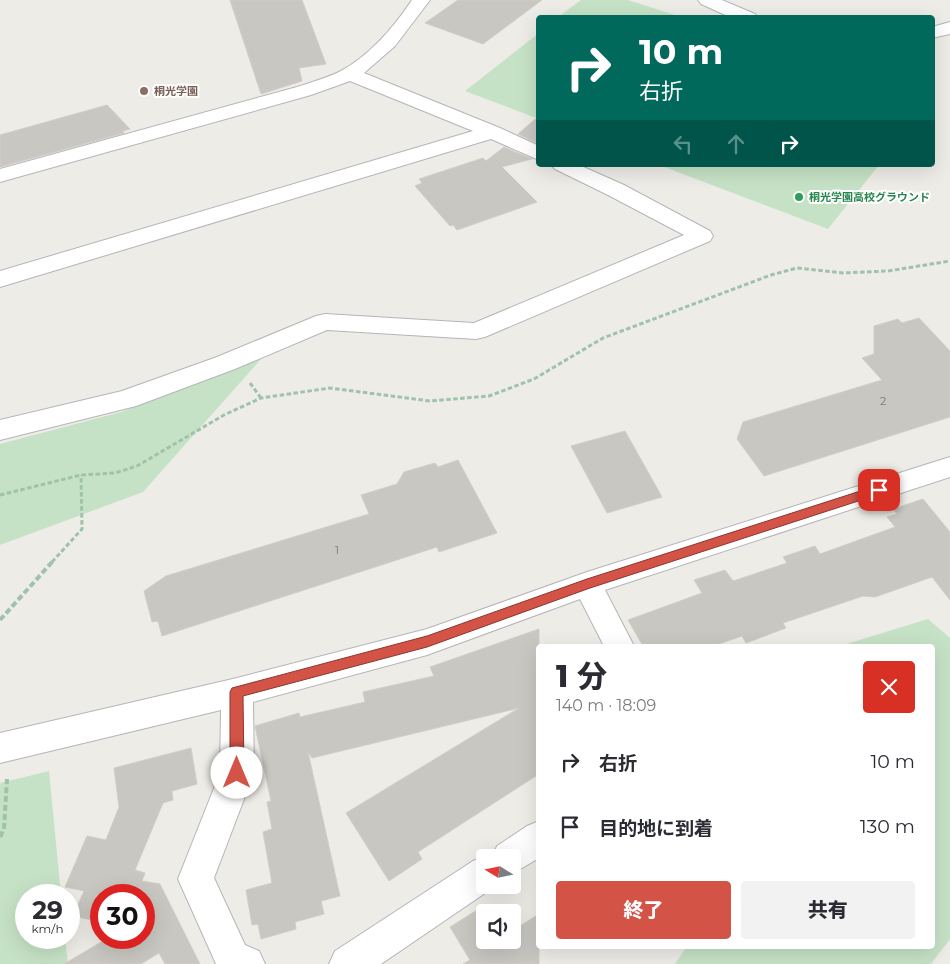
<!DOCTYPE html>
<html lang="ja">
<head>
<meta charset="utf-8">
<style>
  body { margin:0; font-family:Montserrat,"Noto Sans JP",sans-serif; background:#f2f2f3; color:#2b2b33; height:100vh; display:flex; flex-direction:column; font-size:19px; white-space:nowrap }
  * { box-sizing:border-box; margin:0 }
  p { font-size:16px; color:#7c7c81 }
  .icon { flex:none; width:28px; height:28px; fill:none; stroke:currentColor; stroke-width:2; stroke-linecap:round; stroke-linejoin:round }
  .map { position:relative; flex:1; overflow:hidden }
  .drawer { position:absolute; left:536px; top:644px; width:399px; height:305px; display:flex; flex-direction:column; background:#fff; border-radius:5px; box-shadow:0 5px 20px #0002 }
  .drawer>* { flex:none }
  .guide { position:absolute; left:536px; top:15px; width:399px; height:152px; border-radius:5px; box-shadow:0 5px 20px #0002; background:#00695c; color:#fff; overflow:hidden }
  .needle { width:32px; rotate:280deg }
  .buttons { position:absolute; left:476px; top:849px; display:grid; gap:10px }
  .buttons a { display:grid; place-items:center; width:45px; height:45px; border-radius:5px; background:#fff; box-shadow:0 5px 20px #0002; font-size:25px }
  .speed { position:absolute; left:15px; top:884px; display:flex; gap:10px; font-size:25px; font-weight:700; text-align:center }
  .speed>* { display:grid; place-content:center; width:65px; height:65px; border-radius:50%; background:#fff; box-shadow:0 5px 20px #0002; line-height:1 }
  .speed small { font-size:12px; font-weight:400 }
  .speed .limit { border:8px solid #d22; background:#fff; color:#111 }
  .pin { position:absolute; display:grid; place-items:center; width:42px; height:42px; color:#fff; margin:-21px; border-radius:10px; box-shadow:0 2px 8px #0006 }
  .me { position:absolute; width:55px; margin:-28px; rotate:0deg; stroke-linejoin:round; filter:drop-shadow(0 0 4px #0008) }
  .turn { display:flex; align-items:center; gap:18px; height:105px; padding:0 20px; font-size:22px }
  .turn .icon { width:65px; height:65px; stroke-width:2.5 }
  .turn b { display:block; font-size:35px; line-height:42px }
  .lanes { display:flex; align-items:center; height:48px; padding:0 20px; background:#0003; justify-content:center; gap:25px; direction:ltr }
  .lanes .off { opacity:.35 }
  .round { display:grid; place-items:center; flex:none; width:52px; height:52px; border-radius:5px; background:#f2f2f3 }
  .summary { display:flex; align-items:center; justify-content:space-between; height:85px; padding:0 20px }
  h1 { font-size:30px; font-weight:800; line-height:38px }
  .primary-button { display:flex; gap:10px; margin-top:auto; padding:10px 20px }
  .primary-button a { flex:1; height:58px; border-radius:5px; background:#d35347; color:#fff; font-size:20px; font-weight:800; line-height:58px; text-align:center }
  .primary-button a+a { background:#f2f2f3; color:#2b2b33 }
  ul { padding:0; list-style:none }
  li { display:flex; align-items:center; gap:15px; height:65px; padding:0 20px }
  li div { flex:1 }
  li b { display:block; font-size:19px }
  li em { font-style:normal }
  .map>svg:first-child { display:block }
  .green { fill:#c6e2c6 }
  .building { fill:#c9c7c2; stroke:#d2cec5 }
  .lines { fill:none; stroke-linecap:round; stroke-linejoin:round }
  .minor-casing { stroke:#b3b5b9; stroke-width:2 }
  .path-far1 { stroke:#9fc2aa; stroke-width:3; stroke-dasharray:4.5 2.5; stroke-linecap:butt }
  .path { stroke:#9fc2aa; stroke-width:4; stroke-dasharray:6 3; stroke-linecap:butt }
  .minor { fill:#fff; fill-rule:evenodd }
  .route { fill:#d35347; stroke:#89362e }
  .education-dot { fill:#8d6e63; stroke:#fff; stroke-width:2 }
  .leisure-dot { fill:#2e9e5b; stroke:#fff; stroke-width:2 }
  .labels { text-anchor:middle; stroke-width:4; stroke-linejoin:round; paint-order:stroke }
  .far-education-label { font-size:11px; font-weight:bold; fill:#785e54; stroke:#fff; text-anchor:start }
  .far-leisure-label { font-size:11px; font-weight:bold; fill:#27864d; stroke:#fff; text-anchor:start }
  .number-label { font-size:11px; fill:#787a7c }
</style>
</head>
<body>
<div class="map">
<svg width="950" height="964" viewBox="0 0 950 964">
  <rect width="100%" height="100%" fill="#eeece6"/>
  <!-- green -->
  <path class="green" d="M 581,0 L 628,0 L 681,17 L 558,17 Z
    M 539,33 L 539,119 L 465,91 Z
    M 659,165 L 879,165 L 828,229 Z
    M 262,358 L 143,492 L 0,545 L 0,444 L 121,412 Z
    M 928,619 L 950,638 L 950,939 L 931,964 L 675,964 L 687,946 L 932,946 L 932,646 L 840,646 Z
    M 49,771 L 61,895 L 26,895 L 26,938 L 65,938 L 68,964 L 0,964 L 0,783 Z"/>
  <!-- building -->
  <path class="building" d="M 230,0 L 302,0 L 326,64 L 299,68 L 302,81 L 261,94 Z
    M 458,0 L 542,0 L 483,44 L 425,23 Z
    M 107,105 L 130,129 L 123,131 L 124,133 L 0,167 L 0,135 Z
    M 539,116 L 539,144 L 518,134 Z
    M 504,147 L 532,159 L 502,167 L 537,202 L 457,230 L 453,225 L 450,226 L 415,186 L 422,183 L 419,179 L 483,158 L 486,161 Z
    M 919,318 L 950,351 L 950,417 L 764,476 L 737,439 L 743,422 L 882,380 L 862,358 L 874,354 L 874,326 L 898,319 L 902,323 Z
    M 625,431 L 662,497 L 607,513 L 571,446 Z
    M 458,460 L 497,533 L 439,552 L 437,547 L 162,636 L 158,621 L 152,622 L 144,591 L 166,576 L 369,514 L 361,495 L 397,484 L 404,472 L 435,463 L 438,467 Z
    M 923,499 L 950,532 L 950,600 L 932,577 L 875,597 L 863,596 L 783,623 L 786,628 L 746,643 L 742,636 L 713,646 L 643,646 L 628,620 L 702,593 L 694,580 L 725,570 L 733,581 L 787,563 L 783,557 L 815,546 L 820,554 L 895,527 L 887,517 L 897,514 L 893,509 Z
    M 539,629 L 539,774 L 418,852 L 422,859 L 389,881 L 346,813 L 519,708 L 312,758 L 308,752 L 340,896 L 321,901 L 324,914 L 295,922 L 296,929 L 261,939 L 258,924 L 252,925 L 246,890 L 272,883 L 263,832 L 272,829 L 267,802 L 271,801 L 255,726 L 299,713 L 300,717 L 365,702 L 363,692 L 434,676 L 430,667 Z
    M 191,748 L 197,784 L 172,791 L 173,800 L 163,803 L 135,870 L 145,873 L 142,881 L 160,884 L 200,964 L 165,964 L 159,953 L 141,964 L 64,964 L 108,938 L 144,938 L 144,895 L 101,895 L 101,922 L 73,916 L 84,891 L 65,887 L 87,836 L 106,840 L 119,807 L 114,768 Z
    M 477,910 L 485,923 L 485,940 L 497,942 L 512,940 L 512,931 L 539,914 L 539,964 L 463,964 L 470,960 L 450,927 Z"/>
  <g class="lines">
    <defs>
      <path id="minor" d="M 412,0 L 430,0 L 395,46 L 364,73 L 500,128 L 539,146 L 539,160 L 491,139 L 0,287 L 0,271 L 473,131 L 350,81 L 311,95 L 0,182 L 0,169 L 297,87 C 312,82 327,78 341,71 C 370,55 394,27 412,0 Z
        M 698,0 L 722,0 L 755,14 L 758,18 L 732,18 L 701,4 Z
        M 950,22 L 950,34 L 932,38 L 932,27 Z
        M 551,165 L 579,165 L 624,185 L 710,231 L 713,236 L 710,241 L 485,337 L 476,339 L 327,330 L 235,369 L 136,406 L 0,440 L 0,420 L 122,391 L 217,357 L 316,316 L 325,314 L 474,323 L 684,235 L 608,195 L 555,169 Z
        M 950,457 L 950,477 L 605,590 L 634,646 L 604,646 L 580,599 L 427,655 L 253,702 L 254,773 L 214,878 L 245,945 L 259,951 L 265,964 L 216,964 L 178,879 L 220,773 L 221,710 L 0,763 L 0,733 L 237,678 L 427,629 L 587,572 Z
        M 539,821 L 539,858 L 512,874 L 512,858 L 492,858 L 497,846 L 527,826 Z
        M 485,856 L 490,858 L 485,858 L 485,885 L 497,885 L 381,964 L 329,964 L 335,951 L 473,861 Z"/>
    </defs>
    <!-- minor casing -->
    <use href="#minor" class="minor-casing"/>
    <!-- path-far1 -->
    <path class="path-far1" d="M 250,383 L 261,398
      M 0,495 L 81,475 L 115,473 L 137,466 L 224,415 L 261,398 L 330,388 L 430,401 L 489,396 L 534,379 L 603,338 L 771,275 L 797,268 L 843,273 L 888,271 L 950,261
      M 52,562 L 82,529 L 81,475"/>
    <!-- path -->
    <path class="path" d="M 0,620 L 53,561
      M 0,837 L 4,829 L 7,779"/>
    <!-- minor -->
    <use href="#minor" class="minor"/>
  </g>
  <!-- route -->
  <path class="route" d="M 879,485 L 885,490 L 883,493 L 590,588 L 427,647 L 243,696 L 244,773 L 242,778 L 237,780 L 232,778 L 230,773 L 230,692 L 232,688 L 427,636 L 587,579 Z"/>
  <!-- markers -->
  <circle class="education-dot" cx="144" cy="91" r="5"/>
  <circle class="leisure-dot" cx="799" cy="197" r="5"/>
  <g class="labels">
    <!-- far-education labels -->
    <g class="far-education-label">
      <text x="154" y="95">桐光学園</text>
    </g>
    <!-- far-leisure labels -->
    <g class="far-leisure-label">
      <text x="809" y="201">桐光学園高校グラウンド</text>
    </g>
    <!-- number labels -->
    <g class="number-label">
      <text x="883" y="405">2</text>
      <text x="337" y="554">1</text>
    </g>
  </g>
</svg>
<div class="buttons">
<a><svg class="needle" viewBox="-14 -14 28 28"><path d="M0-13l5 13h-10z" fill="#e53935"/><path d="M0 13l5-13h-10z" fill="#7c7c81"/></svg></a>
<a><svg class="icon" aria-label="sound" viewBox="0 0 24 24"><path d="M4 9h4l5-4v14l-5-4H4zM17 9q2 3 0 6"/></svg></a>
</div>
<div class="speed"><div>29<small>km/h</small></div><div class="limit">30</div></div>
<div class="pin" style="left:879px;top:490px;background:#d93025"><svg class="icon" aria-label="arrive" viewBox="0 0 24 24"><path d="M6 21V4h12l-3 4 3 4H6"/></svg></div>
<svg class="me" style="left:237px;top:773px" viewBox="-20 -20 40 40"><circle r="19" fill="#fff"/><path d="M0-13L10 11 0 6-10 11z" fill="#d35347"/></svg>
<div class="guide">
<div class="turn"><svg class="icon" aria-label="right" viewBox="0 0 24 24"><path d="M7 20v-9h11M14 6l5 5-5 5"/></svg><div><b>10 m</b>右折</div></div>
<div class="lanes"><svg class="icon off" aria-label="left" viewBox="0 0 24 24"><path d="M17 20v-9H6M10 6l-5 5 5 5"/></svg><svg class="icon off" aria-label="ahead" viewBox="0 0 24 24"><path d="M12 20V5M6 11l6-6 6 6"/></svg><svg class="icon" aria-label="right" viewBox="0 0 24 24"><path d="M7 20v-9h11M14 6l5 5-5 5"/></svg></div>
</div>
<section class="drawer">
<div class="summary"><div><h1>1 分</h1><p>140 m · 18:09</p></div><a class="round" style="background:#d93025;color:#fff"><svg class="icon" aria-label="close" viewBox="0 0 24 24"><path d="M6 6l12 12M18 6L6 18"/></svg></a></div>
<ul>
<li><svg class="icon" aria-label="right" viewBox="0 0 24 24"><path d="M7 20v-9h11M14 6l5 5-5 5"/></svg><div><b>右折</b></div><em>10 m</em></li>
<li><svg class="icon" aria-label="arrive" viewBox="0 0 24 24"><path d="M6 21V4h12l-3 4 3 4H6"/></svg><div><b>目的地に到着</b></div><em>130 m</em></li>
</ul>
<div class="primary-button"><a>終了</a><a>共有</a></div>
</section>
</div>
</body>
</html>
